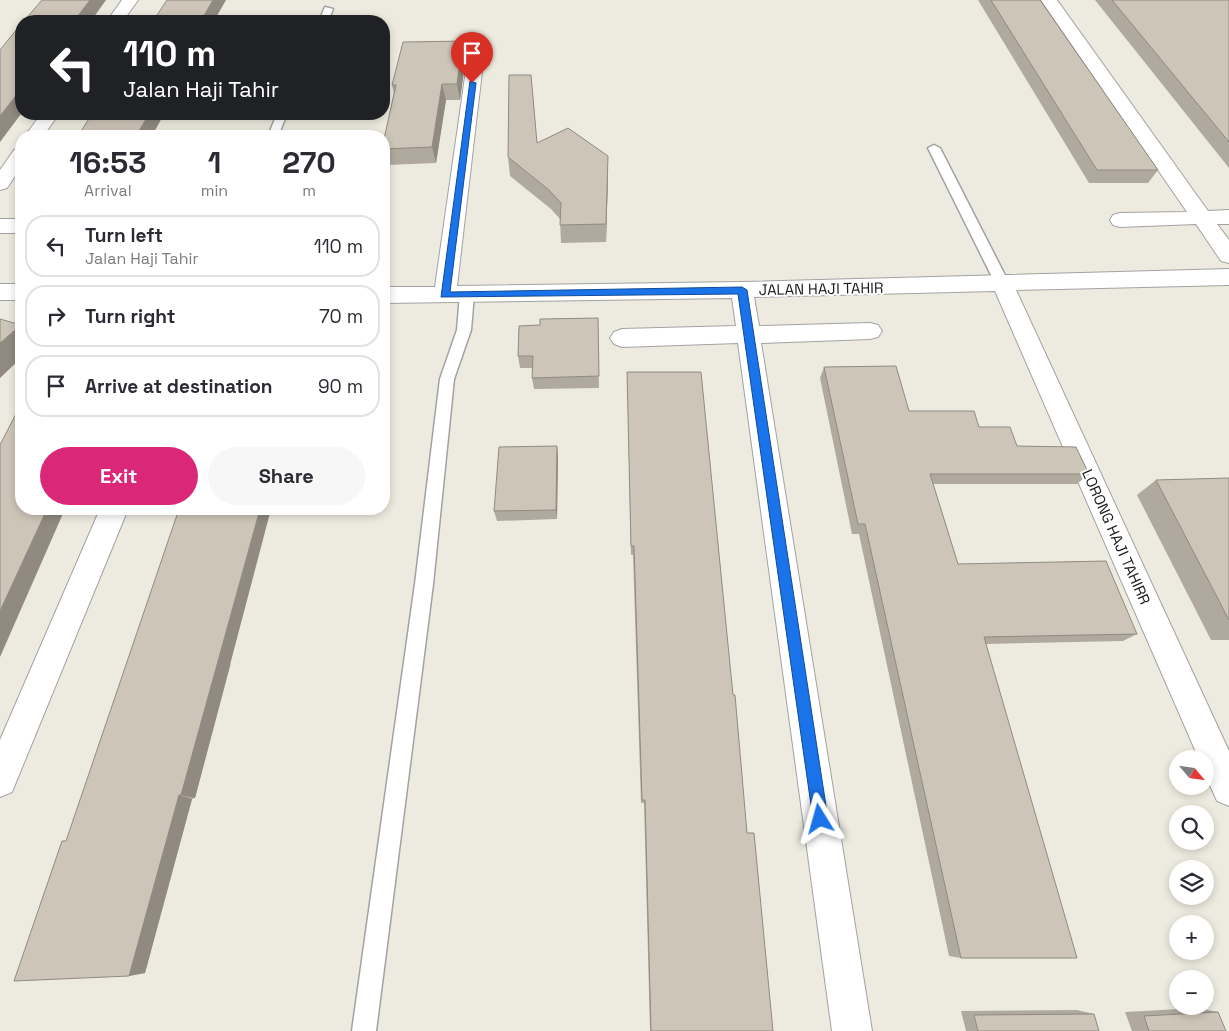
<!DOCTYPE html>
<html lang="en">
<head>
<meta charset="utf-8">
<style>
  body { margin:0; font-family:"Space Grotesk",sans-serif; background:#f7f7f7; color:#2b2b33; height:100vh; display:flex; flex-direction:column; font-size:19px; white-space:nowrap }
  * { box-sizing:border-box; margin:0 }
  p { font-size:16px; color:#7c7c81 }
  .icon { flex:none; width:28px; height:28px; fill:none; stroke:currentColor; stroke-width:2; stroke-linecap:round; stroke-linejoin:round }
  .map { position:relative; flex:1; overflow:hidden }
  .side { position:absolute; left:15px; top:130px; width:375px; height:385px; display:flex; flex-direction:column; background:#fff; border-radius:20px; box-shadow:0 2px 8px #0003 }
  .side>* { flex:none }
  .guide { position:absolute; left:15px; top:15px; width:375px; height:105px; border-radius:20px; box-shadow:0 2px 8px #0003; background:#202124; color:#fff; overflow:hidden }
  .needle { width:32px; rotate:119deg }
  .controls { position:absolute; left:1169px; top:750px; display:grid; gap:10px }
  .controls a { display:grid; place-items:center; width:45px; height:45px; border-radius:50%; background:#fff; box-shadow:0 2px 8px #0003; font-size:25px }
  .pin { position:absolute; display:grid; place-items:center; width:42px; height:42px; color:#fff; margin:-51px -21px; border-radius:50% 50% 50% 0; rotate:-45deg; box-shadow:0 0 5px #0007 }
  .pin .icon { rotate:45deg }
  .me { position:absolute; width:55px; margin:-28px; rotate:352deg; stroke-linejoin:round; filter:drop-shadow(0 0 4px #0008) }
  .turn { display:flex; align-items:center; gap:18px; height:105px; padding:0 25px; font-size:22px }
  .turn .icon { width:65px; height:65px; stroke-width:2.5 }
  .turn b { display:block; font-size:35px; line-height:42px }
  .eta { display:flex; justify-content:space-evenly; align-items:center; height:85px; text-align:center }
  .eta b { font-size:30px; font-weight:800; line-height:35px }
  .primary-button { display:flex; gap:10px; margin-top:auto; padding:10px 25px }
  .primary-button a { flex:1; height:58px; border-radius:30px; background:#db2777; color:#fff; font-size:20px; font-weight:800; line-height:58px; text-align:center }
  .primary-button a+a { background:#f7f7f7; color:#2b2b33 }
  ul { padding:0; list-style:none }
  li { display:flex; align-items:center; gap:15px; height:62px; margin:0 10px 8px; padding:0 15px; border:2px solid #e1e1e2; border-radius:20px }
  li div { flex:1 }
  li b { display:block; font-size:19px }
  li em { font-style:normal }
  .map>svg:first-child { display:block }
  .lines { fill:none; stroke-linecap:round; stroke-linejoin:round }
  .service-casing { stroke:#a2a2a2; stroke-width:3 }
  .minor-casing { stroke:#a2a2a2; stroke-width:2 }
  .service { fill:#fff; fill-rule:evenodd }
  .minor { fill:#fff; fill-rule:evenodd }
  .wall { fill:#b0a99e }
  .shaded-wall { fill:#908a81 }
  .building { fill:#cdc5b8; stroke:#908a81 }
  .route { fill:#1a73e8; stroke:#114b97 }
  .labels { text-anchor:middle; stroke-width:4; stroke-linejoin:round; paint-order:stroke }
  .street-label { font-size:15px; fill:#1b1b1b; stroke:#fff }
</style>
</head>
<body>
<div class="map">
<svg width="1229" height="1031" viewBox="0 0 1229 1031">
  <rect width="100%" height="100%" fill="#edebdf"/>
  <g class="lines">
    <defs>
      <path id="service" d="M 325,7 L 333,9 L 328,21 L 319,21 Z
        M 277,114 L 287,114 L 278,136 L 268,136 Z
        M 934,145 L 940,148 L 1010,285 L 1008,288 L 1003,290 L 996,285 L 928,148 Z
        M 467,289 L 474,294 L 471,330 L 454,379 L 433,584 L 376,1031 L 352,1031 L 415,584 L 440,379 L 457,330 L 460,294 Z"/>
      <path id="minor" d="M 122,0 L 138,0 L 123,21 L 107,21 Z
        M 1041,0 L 1057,0 L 1208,211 L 1229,210 L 1229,224 L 1217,224 L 1229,240 L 1229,263 L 1221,261 L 1196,224 L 1120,227 L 1113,225 L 1110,220 L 1113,215 L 1120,213 L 1187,212 Z
        M 475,58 L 481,59 L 483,63 L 457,286 L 742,282 L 1229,269 L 1229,285 L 1016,290 L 1229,751 L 1229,806 L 1217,801 L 1205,774 L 1205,759 L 1199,759 L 995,291 L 754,297 L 759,326 L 870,323 L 878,325 L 882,331 L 878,337 L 870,339 L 761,343 L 872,1031 L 832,1031 L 738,343 L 622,347 L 614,344 L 610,338 L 614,332 L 622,329 L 736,326 L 732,298 L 384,303 L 384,287 L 435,287 L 467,63 L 469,59 Z
        M 41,114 L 59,114 L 43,136 L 25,136 Z
        M 21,148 L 21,167 L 7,188 L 0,190 L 0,170 L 14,150 Z
        M 0,219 L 21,219 L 21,233 L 0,233 Z
        M 0,284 L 21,284 L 21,300 L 0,300 Z
        M 100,509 L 128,509 L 12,792 L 0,797 L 0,740 Z"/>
    </defs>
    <!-- service casing -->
    <use href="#service" class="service-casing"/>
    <!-- minor casing -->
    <use href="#minor" class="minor-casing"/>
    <!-- service -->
    <use href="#service" class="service"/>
    <!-- minor -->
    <use href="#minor" class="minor"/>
  </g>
  <!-- wall -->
  <path class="wall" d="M 978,0 L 1040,0 L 1158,170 L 1148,183 L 1089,183 Z
    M 1095,0 L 1229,0 L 1229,168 Z
    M 466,41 L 469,56 L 465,63 L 460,100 L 446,100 L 436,163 L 387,165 L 384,156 L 384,139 L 394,94 L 392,85 Z
    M 537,143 L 608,175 L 606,242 L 561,243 L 560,219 L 551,209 L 510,176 L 508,157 Z
    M 598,318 L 599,388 L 534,389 L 532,378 L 532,368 L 520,368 L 518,356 L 540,325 Z
    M 824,367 L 909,411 L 979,427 L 1017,446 L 1089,474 L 1077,484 L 933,484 L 958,564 L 1137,634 L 1123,641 L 986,644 L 961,958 L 949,956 L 859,534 L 852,534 L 820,378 Z
    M 627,372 L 747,833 L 773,1031 L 650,1031 L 644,803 L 641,803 L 633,555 L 631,555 Z
    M 557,446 L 558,457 L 557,519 L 497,521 L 494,511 Z
    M 1229,478 L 1229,640 L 1211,640 L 1137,495 L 1156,480 Z
    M 231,663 L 195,798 L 192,799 L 145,973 L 129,976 L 66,841 Z
    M 1197,1008 L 1218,1012 L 1226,1031 L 1132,1031 L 1125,1012 Z
    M 1077,1010 L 1094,1014 L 1099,1031 L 966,1031 L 961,1011 Z"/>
  <!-- shaded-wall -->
  <path class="shaded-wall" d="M 90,0 L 106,0 L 91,21 L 74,21 Z
    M 213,0 L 226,0 L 214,21 L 201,21 Z
    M 466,41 L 469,56 L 465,63 L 460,100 L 457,84 L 462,47 Z
    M 442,84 L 446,100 L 436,163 L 432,147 Z
    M 21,89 L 21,114 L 0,142 L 0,116 Z
    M 149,114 L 164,114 L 152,136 L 136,136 Z
    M 608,156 L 608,175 L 606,242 L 606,224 Z
    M 21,325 L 21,358 L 0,378 L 0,343 Z
    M 557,446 L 558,457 L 557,519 L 556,510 Z
    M 47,509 L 65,509 L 0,657 L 0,611 Z
    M 260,509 L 271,509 L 195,798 L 181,795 Z
    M 179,795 L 192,799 L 145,973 L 129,976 Z"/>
  <!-- building -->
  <path class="building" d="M 42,0 L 90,0 L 74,21 L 24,21 Z
    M 167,0 L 213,0 L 201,21 L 153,21 Z
    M 991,0 L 1040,0 L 1158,170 L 1097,170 Z
    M 1112,0 L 1229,0 L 1229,142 Z
    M 21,24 L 21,89 L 0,116 L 0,50 Z
    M 466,41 L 462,47 L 457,84 L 442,84 L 432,147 L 384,149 L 384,139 L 396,85 L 392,85 L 403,42 Z
    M 509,75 L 531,75 L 537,143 L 568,128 L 608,156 L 606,224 L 560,225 L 561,203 L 549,190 L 508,157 Z
    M 92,114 L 149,114 L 136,136 L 78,136 Z
    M 598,318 L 599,376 L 532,378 L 533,356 L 518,356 L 519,326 L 540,325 L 540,319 Z
    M 0,319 L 21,325 L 0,343 Z
    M 896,366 L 909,411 L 974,411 L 979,427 L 1010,427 L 1017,446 L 1076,447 L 1089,474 L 930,474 L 958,564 L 1106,561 L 1137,634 L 984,637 L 1077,958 L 961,958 L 865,524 L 858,524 L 824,367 Z
    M 627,372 L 701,372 L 733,695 L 735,695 L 747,833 L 754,833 L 773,1031 L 651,1031 L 645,800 L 642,800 L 634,546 L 631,546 Z
    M 21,404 L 21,509 L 47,509 L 0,611 L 0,445 Z
    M 557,446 L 556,510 L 494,511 L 499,447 Z
    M 1229,478 L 1229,620 L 1156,480 Z
    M 179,509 L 260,509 L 181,795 L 179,795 L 129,976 L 14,981 L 62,841 L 66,841 Z
    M 1218,1012 L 1226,1031 L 1149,1031 L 1144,1016 Z
    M 1094,1014 L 1099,1031 L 978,1031 L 974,1015 Z"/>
  <!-- route -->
  <path class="route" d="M 470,81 L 476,83 L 450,292 L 742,287 L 747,290 L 828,819 L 825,824 L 820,826 L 815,824 L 813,819 L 738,294 L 441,297 Z"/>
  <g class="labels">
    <!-- street labels -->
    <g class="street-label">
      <text transform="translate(821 289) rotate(-1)" y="5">JALAN HAJI TAHIR</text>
      <text transform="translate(1116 537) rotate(66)" y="5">LORONG HAJI TAHIRR</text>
    </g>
  </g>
</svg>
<div class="controls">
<a><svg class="needle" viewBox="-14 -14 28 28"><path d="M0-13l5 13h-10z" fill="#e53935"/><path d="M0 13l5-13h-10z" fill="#7c7c81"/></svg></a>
<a><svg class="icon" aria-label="search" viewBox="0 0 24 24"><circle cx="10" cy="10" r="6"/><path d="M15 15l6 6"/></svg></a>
<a><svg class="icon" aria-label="layers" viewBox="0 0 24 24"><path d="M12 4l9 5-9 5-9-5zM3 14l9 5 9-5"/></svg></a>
<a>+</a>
<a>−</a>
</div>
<div class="pin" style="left:472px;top:83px;background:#d93025"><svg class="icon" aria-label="arrive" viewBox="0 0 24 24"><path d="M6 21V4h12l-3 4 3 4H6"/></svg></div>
<svg class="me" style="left:820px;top:819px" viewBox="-20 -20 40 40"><path d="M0-17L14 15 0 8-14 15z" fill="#1a73e8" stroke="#fff" stroke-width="4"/></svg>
<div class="guide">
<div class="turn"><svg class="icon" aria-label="left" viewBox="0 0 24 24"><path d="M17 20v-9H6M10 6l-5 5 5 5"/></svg><div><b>110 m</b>Jalan Haji Tahir</div></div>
</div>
<section class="side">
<div class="eta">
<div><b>16:53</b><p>Arrival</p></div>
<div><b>1</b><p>min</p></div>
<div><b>270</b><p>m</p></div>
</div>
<ul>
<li><svg class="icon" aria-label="left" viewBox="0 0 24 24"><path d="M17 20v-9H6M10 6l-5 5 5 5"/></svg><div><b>Turn left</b><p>Jalan Haji Tahir</p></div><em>110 m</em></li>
<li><svg class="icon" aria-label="right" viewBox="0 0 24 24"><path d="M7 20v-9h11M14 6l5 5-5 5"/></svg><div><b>Turn right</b></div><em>70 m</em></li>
<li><svg class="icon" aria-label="arrive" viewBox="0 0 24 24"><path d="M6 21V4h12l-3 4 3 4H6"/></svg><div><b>Arrive at destination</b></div><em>90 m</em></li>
</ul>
<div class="primary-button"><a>Exit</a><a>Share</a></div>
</section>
</div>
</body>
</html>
